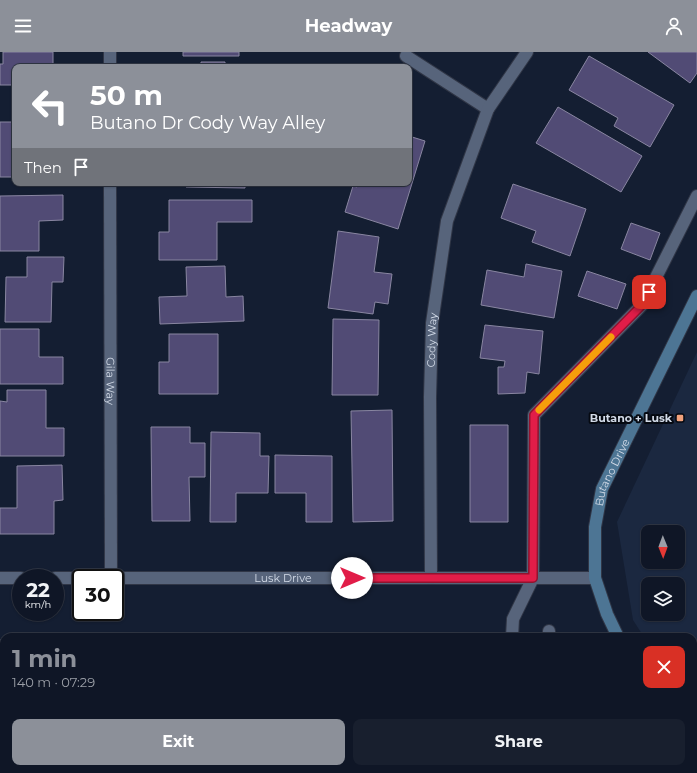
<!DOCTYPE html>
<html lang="en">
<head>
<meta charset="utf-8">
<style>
  body { margin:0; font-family:Montserrat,sans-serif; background:#181f2e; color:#f1f3f6; height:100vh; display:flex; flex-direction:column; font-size:15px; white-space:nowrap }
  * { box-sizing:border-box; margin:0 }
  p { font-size:13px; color:#9b9fa7 }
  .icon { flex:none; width:22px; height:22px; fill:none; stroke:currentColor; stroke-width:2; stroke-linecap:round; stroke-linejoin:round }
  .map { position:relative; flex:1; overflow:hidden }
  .side { position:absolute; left:0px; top:581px; width:697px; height:140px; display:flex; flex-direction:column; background:#0f1626; border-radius:12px 12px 0 0; box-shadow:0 1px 3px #0004,0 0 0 1px #2f3543 }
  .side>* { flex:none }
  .hud { position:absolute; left:12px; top:12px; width:400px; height:122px; border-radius:8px; box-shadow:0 1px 3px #0004,0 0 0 1px #2f3543; background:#8c9099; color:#fff; overflow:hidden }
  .needle { width:26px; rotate:179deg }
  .fabs { position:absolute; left:641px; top:473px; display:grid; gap:8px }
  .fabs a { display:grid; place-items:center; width:44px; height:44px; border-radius:8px; background:#0f1626; box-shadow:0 1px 3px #0004,0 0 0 1px #2f3543; font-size:20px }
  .speed { position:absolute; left:12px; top:517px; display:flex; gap:8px; font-size:20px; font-weight:700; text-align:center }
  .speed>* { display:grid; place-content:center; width:52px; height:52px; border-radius:50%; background:#0f1626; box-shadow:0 1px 3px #0004,0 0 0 1px #2f3543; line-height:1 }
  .speed small { font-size:10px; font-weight:400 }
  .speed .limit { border:2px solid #111; border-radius:6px; background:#fff; color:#111 }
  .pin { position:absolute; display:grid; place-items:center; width:34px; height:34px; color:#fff; margin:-17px; border-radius:8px; box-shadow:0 2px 6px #0006 }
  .me { position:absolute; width:44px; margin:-22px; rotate:90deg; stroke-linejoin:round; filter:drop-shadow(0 0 3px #0008) }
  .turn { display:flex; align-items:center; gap:14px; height:84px; padding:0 12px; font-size:18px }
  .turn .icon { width:52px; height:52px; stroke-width:2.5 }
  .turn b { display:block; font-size:28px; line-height:34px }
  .then { display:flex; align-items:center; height:38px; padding:0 12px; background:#0003; gap:8px; font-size:15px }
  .round { display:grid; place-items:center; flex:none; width:42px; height:42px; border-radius:8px; background:#181f2e }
  .overview { display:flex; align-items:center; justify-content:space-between; height:68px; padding:0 12px }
  h1 { font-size:24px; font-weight:700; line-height:30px; color:#8c9099 }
  .cta { display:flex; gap:8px; margin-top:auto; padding:8px 12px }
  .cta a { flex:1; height:46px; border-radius:8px; background:#8c9099; color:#fff; font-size:16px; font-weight:700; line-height:46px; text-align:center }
  .cta a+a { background:#181f2e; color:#f1f3f6 }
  header { display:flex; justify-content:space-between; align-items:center; height:52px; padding:0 12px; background:#8c9099; color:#fff; font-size:18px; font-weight:700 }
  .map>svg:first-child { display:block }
  .built { fill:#1b2840; fill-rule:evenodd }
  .building { fill:#514b75; stroke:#8986a1 }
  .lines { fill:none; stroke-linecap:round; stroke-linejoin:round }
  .lane-casing { stroke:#303646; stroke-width:14 }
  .street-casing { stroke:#303646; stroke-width:14 }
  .secondary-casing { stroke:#303646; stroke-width:14 }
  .lane { stroke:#57647b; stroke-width:12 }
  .street { stroke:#57647b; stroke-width:12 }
  .secondary { stroke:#4d7594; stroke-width:12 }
  .route-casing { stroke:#92132f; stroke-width:10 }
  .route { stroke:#e11d48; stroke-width:7 }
  .slow { stroke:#f59e0b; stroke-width:7 }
  .poi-dot { fill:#f1a17c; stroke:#050911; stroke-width:1.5 }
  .labels { text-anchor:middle; stroke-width:4; stroke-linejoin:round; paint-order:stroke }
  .street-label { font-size:11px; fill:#d2dae7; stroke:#050911 }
  .poi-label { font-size:11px; font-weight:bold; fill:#d2dae7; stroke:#050911; text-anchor:end }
</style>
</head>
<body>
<header><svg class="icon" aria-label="menu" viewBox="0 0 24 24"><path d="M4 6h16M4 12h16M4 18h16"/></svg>Headway<svg class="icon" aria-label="person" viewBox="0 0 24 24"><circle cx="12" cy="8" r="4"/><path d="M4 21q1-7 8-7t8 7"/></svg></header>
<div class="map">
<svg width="697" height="721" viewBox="0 0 697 721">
  <rect width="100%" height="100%" fill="#141e32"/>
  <!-- built -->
  <path class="built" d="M 697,300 L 697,662 L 693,656 L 693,585 L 644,585 L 633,568 L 617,470 ZM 648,480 L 678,480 L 678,510 L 648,510 ZM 648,532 L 678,532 L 678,562 L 648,562 Z"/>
  <!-- building -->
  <path class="building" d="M 3,0 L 53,0 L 53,15 L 15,15 L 15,33 L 0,33 L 0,12 L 3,12 Z
    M 183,0 L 239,0 L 239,4 L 183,4 Z
    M 648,0 L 697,0 L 697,21 L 690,31 Z
    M 589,4 L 674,53 L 650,95 L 614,74 L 618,66 L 569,38 Z
    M 201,10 L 225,10 L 225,15 L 201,15 Z
    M 558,55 L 642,104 L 621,140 L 536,91 Z
    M 0,70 L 15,70 L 15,125 L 0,125 Z
    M 409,84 L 425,89 L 398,177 L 345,160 L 353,134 L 357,135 L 359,131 L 409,131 Z
    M 186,131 L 245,131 L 245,136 L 186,135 Z
    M 513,132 L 586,157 L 570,204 L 532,190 L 536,179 L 501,166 Z
    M 63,143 L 63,168 L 39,169 L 39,199 L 0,199 L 0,144 Z
    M 169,148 L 252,148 L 252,170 L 217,170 L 217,208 L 159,208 L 159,180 L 169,180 Z
    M 631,171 L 660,181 L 650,208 L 621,197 Z
    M 338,179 L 379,185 L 374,220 L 392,222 L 388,252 L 375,250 L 373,262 L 328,256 Z
    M 27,205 L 64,205 L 63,230 L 52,230 L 51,270 L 5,270 L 6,225 L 27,225 Z
    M 526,212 L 562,219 L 554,266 L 481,253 L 487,218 L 524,225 Z
    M 225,214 L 226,245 L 243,244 L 244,269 L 160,272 L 159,245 L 187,244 L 186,215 Z
    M 587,219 L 626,232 L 617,257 L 578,244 Z
    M 333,267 L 379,268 L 378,343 L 332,343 Z
    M 485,273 L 543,279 L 539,322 L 527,320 L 525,341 L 498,342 L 498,315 L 504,315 L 505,309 L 480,306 Z
    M 0,277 L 39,277 L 39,305 L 63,305 L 63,332 L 0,332 Z
    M 169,282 L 218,282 L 218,342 L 159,342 L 159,310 L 169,310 Z
    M 7,338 L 46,338 L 46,376 L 64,376 L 64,404 L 0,404 L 0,349 L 7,350 Z
    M 392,358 L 393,469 L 353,470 L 351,359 Z
    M 470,373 L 508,373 L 508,470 L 470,470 Z
    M 151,375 L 190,375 L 190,391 L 205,391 L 205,425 L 189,425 L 190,469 L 152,469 Z
    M 211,380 L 260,381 L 260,404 L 269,404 L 268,441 L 236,441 L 236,470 L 210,470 Z
    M 275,403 L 332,404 L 332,470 L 306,470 L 306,441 L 275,441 Z
    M 62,413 L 63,448 L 54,449 L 54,482 L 0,482 L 0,456 L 17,456 L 17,414 Z
    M 0,588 L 4,588 L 4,647 L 0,647 Z
    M 104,717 L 129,717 L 129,721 L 104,721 Z
    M 350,717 L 392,717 L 392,721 L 350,721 Z
    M 454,717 L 492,717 L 492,721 L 454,721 Z"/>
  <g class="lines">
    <defs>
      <path id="lane" d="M 549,579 L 549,585
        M 512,585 L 513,567 L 533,526 L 534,363 L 642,253 L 697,144
        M 509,721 L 509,717"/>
      <g id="street">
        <path d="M 110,0 L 110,15"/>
        <path d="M 406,4 L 488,57"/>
        <path id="s1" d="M 110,131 L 111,526"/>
        <path d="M 0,526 L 21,526"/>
        <path d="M 55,526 L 81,526"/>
        <path id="s2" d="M 115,526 L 595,526"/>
        <path id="s3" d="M 431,526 L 430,345 L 432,271 L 447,169 L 488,57 L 527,0"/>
      </g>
      <g id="secondary">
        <path id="s4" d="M 618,585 L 607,562 L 595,526 L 595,475 L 602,437 L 697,244"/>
        <path d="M 693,697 L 697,702"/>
      </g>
    </defs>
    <!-- lane casing -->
    <use href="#lane" class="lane-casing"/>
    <!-- street casing -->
    <use href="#street" class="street-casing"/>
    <!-- secondary casing -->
    <use href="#secondary" class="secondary-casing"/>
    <!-- lane -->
    <use href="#lane" class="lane"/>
    <!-- street -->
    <use href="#street" class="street"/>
    <!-- secondary -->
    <use href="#secondary" class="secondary"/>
  </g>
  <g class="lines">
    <defs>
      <path id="route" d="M 352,526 L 533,526 L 534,363 L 642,253 L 649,240"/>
    </defs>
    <!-- route casing -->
    <use href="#route" class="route-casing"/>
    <!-- route -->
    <use href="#route" class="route"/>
    <!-- slow -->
    <path class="slow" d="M 539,358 L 611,285"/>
  </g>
  <!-- markers -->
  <rect class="poi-dot" x="676" y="362" width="8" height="8" rx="2"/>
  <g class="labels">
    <!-- street labels -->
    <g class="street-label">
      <text dy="4" stroke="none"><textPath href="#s3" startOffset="238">Cody Way</textPath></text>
      <text dy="4" stroke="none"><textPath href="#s1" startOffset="198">Gila Way</textPath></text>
      <text dy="4" stroke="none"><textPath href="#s4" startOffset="172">Butano Drive</textPath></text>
      <text dy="4" stroke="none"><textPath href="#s2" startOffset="168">Lusk Drive</textPath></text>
    </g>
    <!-- poi labels -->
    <g class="poi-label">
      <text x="672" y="370">Butano + Lusk</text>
    </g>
  </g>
</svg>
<div class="fabs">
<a><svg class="needle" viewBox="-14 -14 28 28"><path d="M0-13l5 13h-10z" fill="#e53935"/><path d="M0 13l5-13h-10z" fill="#9b9fa7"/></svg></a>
<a><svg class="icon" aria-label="layers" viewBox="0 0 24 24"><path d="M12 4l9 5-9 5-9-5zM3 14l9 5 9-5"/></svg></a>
</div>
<div class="speed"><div>22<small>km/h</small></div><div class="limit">30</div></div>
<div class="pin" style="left:649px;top:240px;background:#d93025"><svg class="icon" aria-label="arrive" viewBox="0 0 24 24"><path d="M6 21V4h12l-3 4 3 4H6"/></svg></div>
<svg class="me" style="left:352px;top:526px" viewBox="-20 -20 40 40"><circle r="19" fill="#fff"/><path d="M0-13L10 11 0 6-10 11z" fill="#e11d48"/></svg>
<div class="hud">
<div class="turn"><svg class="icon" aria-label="left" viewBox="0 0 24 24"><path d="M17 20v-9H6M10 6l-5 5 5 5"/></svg><div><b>50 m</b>Butano Dr Cody Way Alley</div></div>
<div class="then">Then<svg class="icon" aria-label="arrive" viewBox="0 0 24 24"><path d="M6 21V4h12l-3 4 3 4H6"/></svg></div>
</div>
<section class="side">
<div class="overview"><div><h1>1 min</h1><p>140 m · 07:29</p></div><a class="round" style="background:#d93025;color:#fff"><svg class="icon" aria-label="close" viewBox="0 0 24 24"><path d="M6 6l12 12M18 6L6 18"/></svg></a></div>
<div class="cta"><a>Exit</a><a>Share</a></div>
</section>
</div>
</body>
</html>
